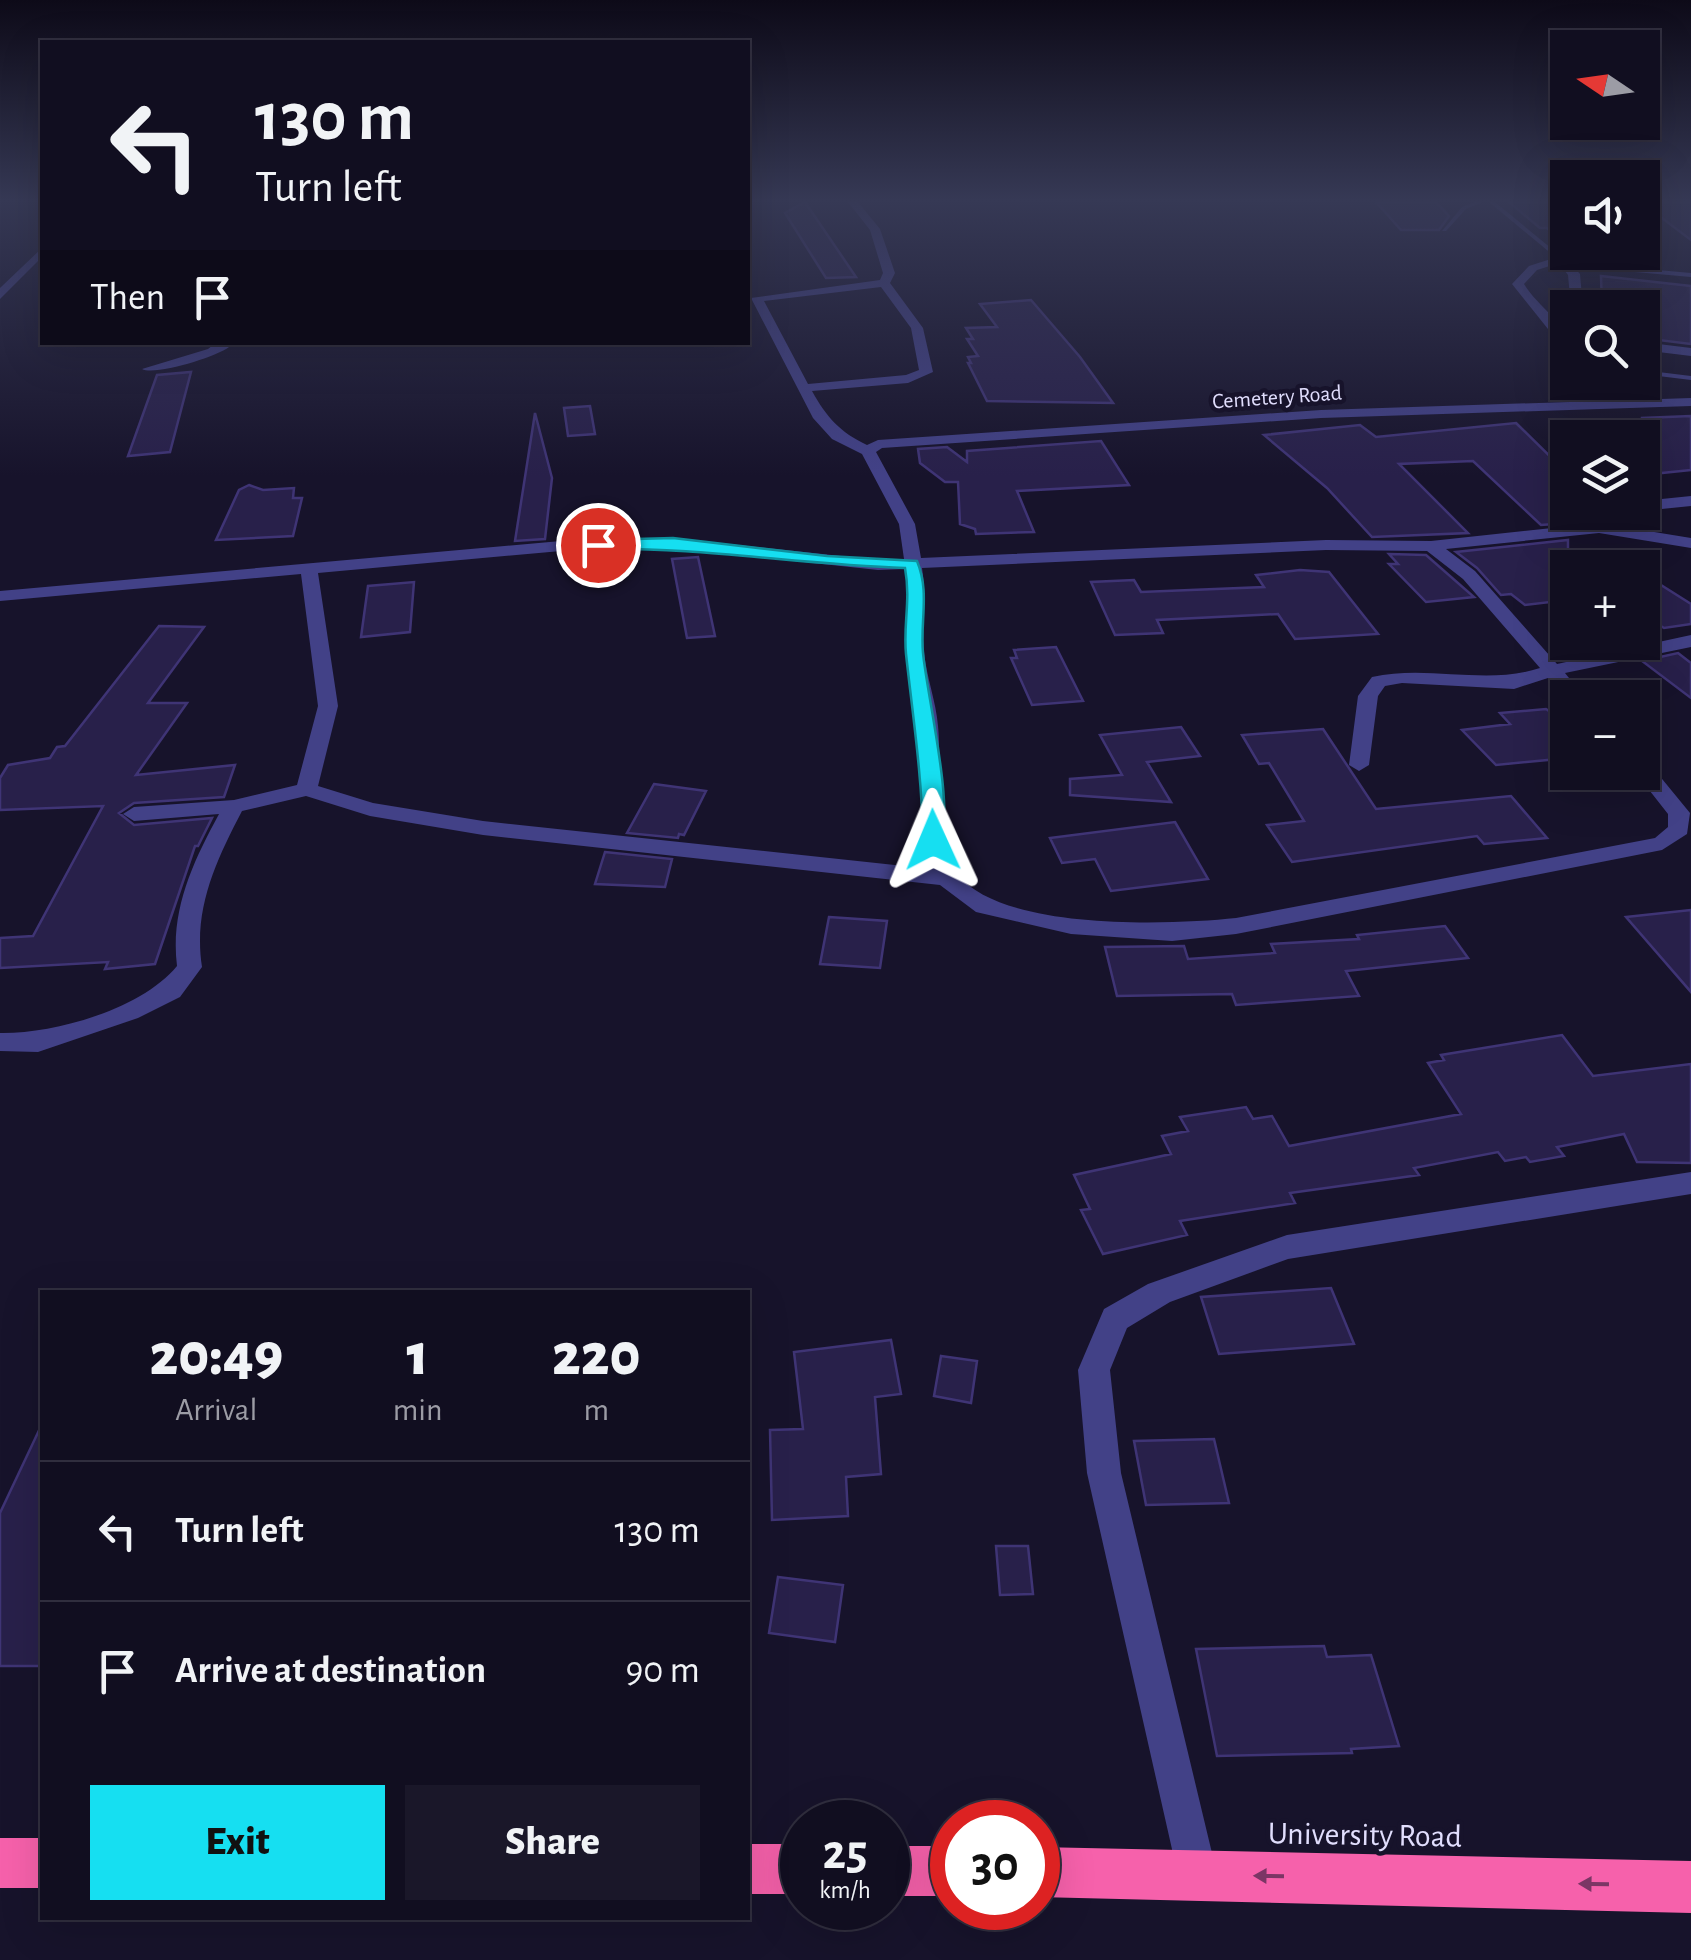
<!DOCTYPE html>
<html lang="en">
<head>
<meta charset="utf-8">
<style>
  body { margin:0; font-family:"Alegreya Sans",sans-serif; background:#1a1729; color:#f1f3f6; height:100vh; display:flex; flex-direction:column; font-size:38px; white-space:nowrap }
  * { box-sizing:border-box; margin:0 }
  p { font-size:32px; color:#9c9ca5 }
  .icon { flex:none; width:55px; height:55px; fill:none; stroke:currentColor; stroke-width:2; stroke-linecap:round; stroke-linejoin:round }
  .map { position:relative; flex:1; overflow:hidden }
  .drawer { position:absolute; left:40px; top:1290px; width:710px; height:630px; display:flex; flex-direction:column; background:#110e20; border-radius:0px; box-shadow:0 10px 40px #0002,0 0 0 2px #302e3e }
  .drawer>* { flex:none }
  .guide { position:absolute; left:40px; top:40px; width:710px; height:305px; border-radius:0px; box-shadow:0 10px 40px #0002,0 0 0 2px #302e3e; background:#110e20; color:#f1f3f6; overflow:hidden }
  .needle { width:65px; rotate:283deg }
  .buttons { position:absolute; left:1550px; top:30px; display:grid; gap:20px }
  .buttons a { display:grid; place-items:center; width:110px; height:110px; border-radius:0px; background:#110e20; box-shadow:0 10px 40px #0002,0 0 0 2px #302e3e; font-size:50px }
  .speed { position:absolute; left:780px; top:1800px; display:flex; gap:20px; font-size:50px; font-weight:700; text-align:center }
  .speed>* { display:grid; place-content:center; width:130px; height:130px; border-radius:50%; background:#110e20; box-shadow:0 10px 40px #0002,0 0 0 2px #302e3e; line-height:1 }
  .speed small { font-size:25px; font-weight:400 }
  .speed .limit { border:15px solid #d22; background:#fff; color:#111 }
  .pin { position:absolute; display:grid; place-items:center; width:85px; height:85px; color:#fff; margin:-42px; border:5px solid #fff; border-radius:50%; box-shadow:0 2px 10px #0007 }
  .me { position:absolute; width:110px; margin:-55px; rotate:359deg; stroke-linejoin:round; filter:drop-shadow(0 0 8px #0008) }
  .turn { display:flex; align-items:center; gap:35px; height:210px; padding:0 50px; font-size:45px }
  .turn .icon { width:130px; height:130px; stroke-width:2.5 }
  .turn b { display:block; font-size:70px; line-height:85px }
  .then { display:flex; align-items:center; height:95px; padding:0 50px; background:#0003; gap:20px; font-size:38px }
  .eta { display:flex; justify-content:space-evenly; align-items:center; height:170px; text-align:center }
  .eta b { font-size:60px; font-weight:800; line-height:70px }
  .action { display:flex; gap:20px; margin-top:auto; padding:20px 50px }
  .action a { flex:1; height:115px; border-radius:0px; background:#16dff1; color:#111; font-size:40px; font-weight:800; line-height:115px; text-align:center }
  .action a+a { background:#1a1729; color:#f1f3f6 }
  ul { padding:0; list-style:none }
  li { display:flex; align-items:center; gap:30px; height:140px; padding:0 50px; border-top:2px solid #302e3e }
  li div { flex:1 }
  li b { display:block; font-size:38px }
  li em { font-style:normal }
  .map>svg:first-child { display:block }
  .building { fill:#28204a; stroke:#3f3475; stroke-width:2.5 }
  .lines { fill:none; stroke-linecap:round; stroke-linejoin:round }
  .lane { fill:#424187; fill-rule:evenodd }
  .street { fill:#424187; fill-rule:evenodd }
  .highway { fill:#f661ab; fill-rule:evenodd }
  .oneway { fill:#7b3665 }
  .route { fill:#16dff1; stroke:#0e919d; stroke-width:2.5 }
  .labels { text-anchor:middle; stroke-width:9; stroke-linejoin:round; paint-order:stroke }
  .far-street-label { font-size:22px; fill:#e1defd; stroke:#17132b }
  .near-street-label { font-size:32px; fill:#e1defd; stroke:#17132b }
</style>
</head>
<body>
<div class="map">
<svg width="1691" height="1960" viewBox="0 0 1691 1960">
  <rect width="100%" height="100%" fill="#17132b"/>
  <!-- building -->
  <path class="building" d="M 805,202 L 856,277 L 826,278 L 785,213 Z
    M 1376,202 L 1436,202 L 1449,216 L 1439,230 L 1401,230 Z
    M 1509,202 L 1568,202 L 1568,245 L 1547,228 L 1540,228 Z
    M 1642,202 L 1691,202 L 1691,240 L 1642,203 Z
    M 1601,276 L 1691,286 L 1691,344 L 1642,338 L 1642,308 L 1602,308 Z
    M 1031,300 L 1080,357 L 1113,403 L 987,401 L 968,363 L 971,363 L 968,357 L 978,356 L 967,339 L 973,339 L 966,328 L 997,327 L 980,304 Z
    M 191,372 L 170,452 L 128,456 L 157,375 Z
    M 590,406 L 595,434 L 568,436 L 564,408 Z
    M 535,413 L 552,478 L 545,539 L 515,541 Z
    M 1691,416 L 1691,470 L 1642,475 L 1642,418 Z
    M 1516,423 L 1568,474 L 1568,523 L 1541,525 L 1473,461 L 1399,464 L 1468,533 L 1372,537 L 1327,488 L 1264,435 L 1360,425 L 1376,437 Z
    M 1101,441 L 1129,485 L 1017,491 L 1034,532 L 976,534 L 975,529 L 960,524 L 958,482 L 945,482 L 920,463 L 918,449 L 947,447 L 967,462 L 967,451 Z
    M 249,485 L 263,490 L 294,488 L 293,498 L 302,498 L 293,536 L 216,540 L 239,490 Z
    M 1568,540 L 1568,600 L 1525,605 L 1511,594 L 1501,595 L 1477,568 L 1456,552 Z
    M 1389,554 L 1426,555 L 1474,597 L 1426,602 L 1389,564 L 1398,564 Z
    M 698,557 L 715,636 L 687,638 L 672,559 Z
    M 1300,570 L 1329,572 L 1378,634 L 1295,639 L 1278,614 L 1157,620 L 1163,633 L 1115,635 L 1091,582 L 1134,580 L 1141,592 L 1264,587 L 1256,575 Z
    M 1642,573 L 1691,604 L 1691,624 L 1664,628 L 1642,614 Z
    M 414,582 L 410,632 L 361,637 L 368,586 Z
    M 159,626 L 204,627 L 148,703 L 187,703 L 136,775 L 235,765 L 224,797 L 134,803 L 119,813 L 134,825 L 212,818 L 198,846 L 195,846 L 155,964 L 105,969 L 108,962 L 0,968 L 0,938 L 33,936 L 103,806 L 0,810 L 0,778 L 8,765 L 50,758 L 57,747 L 65,746 Z
    M 1056,647 L 1083,701 L 1032,705 L 1011,658 L 1017,658 L 1014,650 Z
    M 1678,653 L 1691,663 L 1691,698 L 1642,661 Z
    M 1546,709 L 1568,724 L 1568,758 L 1496,765 L 1462,730 L 1510,724 L 1500,713 Z
    M 1181,727 L 1200,756 L 1147,762 L 1171,802 L 1070,795 L 1070,779 L 1122,775 L 1100,735 Z
    M 1323,729 L 1376,809 L 1511,796 L 1547,838 L 1484,844 L 1477,836 L 1292,862 L 1267,825 L 1304,821 L 1269,763 L 1259,764 L 1242,735 Z
    M 654,784 L 706,791 L 684,835 L 679,834 L 678,838 L 627,833 Z
    M 1175,822 L 1208,879 L 1111,891 L 1095,859 L 1062,863 L 1050,838 Z
    M 605,852 L 672,859 L 665,887 L 595,884 Z
    M 1691,910 L 1691,992 L 1626,917 Z
    M 829,917 L 887,921 L 880,968 L 820,964 Z
    M 1445,926 L 1468,958 L 1346,971 L 1359,996 L 1236,1005 L 1232,994 L 1117,996 L 1105,947 L 1184,946 L 1188,959 L 1275,953 L 1271,944 L 1359,939 L 1357,935 Z
    M 1562,1035 L 1593,1076 L 1691,1064 L 1691,1163 L 1637,1162 L 1624,1134 L 1557,1147 L 1564,1156 L 1530,1162 L 1526,1157 L 1505,1161 L 1498,1152 L 1414,1168 L 1419,1175 L 1290,1193 L 1295,1203 L 1180,1221 L 1187,1235 L 1103,1254 L 1081,1210 L 1090,1209 L 1074,1175 L 1171,1154 L 1162,1136 L 1188,1131 L 1180,1117 L 1246,1107 L 1253,1119 L 1272,1116 L 1289,1146 L 1461,1114 L 1428,1063 L 1444,1060 L 1441,1055 Z
    M 1331,1288 L 1354,1344 L 1219,1354 L 1201,1297 Z
    M 891,1340 L 901,1394 L 875,1397 L 881,1474 L 846,1477 L 848,1516 L 772,1520 L 770,1430 L 803,1429 L 794,1352 Z
    M 941,1356 L 977,1361 L 971,1403 L 934,1396 Z
    M 42,1424 L 42,1666 L 0,1666 L 0,1513 Z
    M 1214,1439 L 1229,1503 L 1146,1505 L 1134,1441 Z
    M 996,1546 L 1028,1546 L 1033,1594 L 1000,1595 Z
    M 778,1577 L 843,1585 L 835,1642 L 769,1633 Z
    M 1324,1646 L 1327,1657 L 1371,1655 L 1399,1746 L 1351,1749 L 1352,1753 L 1217,1756 L 1196,1649 Z"/>
  <g class="lines">
    <!-- lane -->
    <path class="lane" d="M 1475,202 L 1483,202 L 1466,209 L 1446,231 L 1442,231 L 1462,207 Z
      M 1489,202 L 1495,202 L 1563,258 L 1580,263 L 1691,273 L 1691,277 L 1579,267 L 1559,260 Z
      M 1642,370 L 1691,376 L 1691,380 L 1642,374 Z"/>
    <!-- street -->
    <path class="street" d="M 848,202 L 858,202 L 880,229 L 895,273 L 890,283 L 923,328 L 933,372 L 908,383 L 812,391 C 827,418 840,432 867,445 L 878,440 L 1321,410 L 1691,398 L 1691,406 L 1321,418 L 882,448 L 876,452 L 915,524 L 921,558 L 1326,540 L 1431,541 L 1599,523 L 1691,538 L 1691,548 L 1599,533 L 1446,549 L 1475,571 L 1557,664 L 1691,635 L 1691,647 L 1565,673 L 1585,698 L 1568,700 L 1548,678 L 1514,689 L 1402,683 L 1385,686 L 1378,696 L 1369,765 L 1359,771 L 1349,765 L 1358,696 L 1372,677 C 1428,664 1485,686 1540,668 L 1463,579 L 1427,551 L 1326,550 L 922,568 C 927,597 921,623 924,651 C 926,676 936,701 938,726 C 942,764 933,847 958,875 C 1004,931 1169,925 1236,918 L 1655,838 L 1668,827 L 1668,814 L 1635,772 L 1642,772 L 1642,761 L 1649,763 L 1690,813 L 1687,834 L 1662,850 L 1236,934 L 1172,941 L 1071,934 L 976,912 L 940,885 L 483,835 L 370,816 L 306,796 L 242,811 C 216,861 193,909 202,967 L 180,997 L 138,1018 L 38,1052 L 0,1051 L 0,1033 C 54,1034 142,1009 177,966 C 170,910 193,862 219,814 L 134,821 L 123,814 L 134,807 L 234,800 L 297,785 L 318,706 L 301,574 L 0,601 L 0,591 L 561,541 L 673,538 L 878,560 L 904,559 L 899,524 L 862,454 L 832,439 L 813,418 L 751,298 L 880,280 L 883,273 L 870,230 ZM 881,287 L 911,328 L 919,370 L 906,375 L 808,384 L 764,301 ZM 673,548 L 878,570 L 905,569 L 909,597 L 905,649 L 918,723 L 922,840 L 932,869 L 483,821 L 373,803 L 318,786 L 338,706 L 318,573 L 561,551 Z
      M 42,248 L 42,257 L 0,299 L 0,288 Z
      M 1557,257 L 1565,257 L 1580,274 L 1583,308 L 1571,308 L 1568,275 L 1559,263 L 1537,270 L 1524,284 C 1539,309 1568,321 1568,354 L 1512,284 L 1529,266 Z
      M 217,342 L 229,342 L 229,347 C 216,357 155,376 142,369 L 208,349 Z
      M 1642,342 L 1691,348 L 1691,356 L 1642,350 Z
      M 1691,496 L 1691,506 L 1642,511 L 1642,501 Z
      M 1691,1172 L 1691,1194 L 1288,1259 L 1170,1302 L 1127,1328 L 1110,1370 L 1121,1473 L 1217,1874 L 1211,1889 L 1196,1895 L 1181,1889 L 1087,1473 L 1078,1370 L 1104,1309 L 1148,1284 L 1287,1235 Z"/>
    <!-- highway -->
    <path class="highway" d="M 0,1838 L 42,1838 L 42,1888 L 0,1888 Z
      M 748,1844 L 802,1844 L 802,1894 L 748,1894 Z
      M 888,1846 L 952,1846 L 952,1896 L 888,1896 Z
      M 1038,1847 L 1691,1861 L 1691,1913 L 1038,1897 Z"/>
  </g>
  <!-- one-way arrows -->
  <defs><path id="oneway-solid" d="M-6-.8H1V-3.2L6.5 0L1 3.2V.8H-6Z" transform="scale(2.5)"/></defs>
  <g class="oneway">
    <use href="#oneway-solid" transform="translate(1269 1876) rotate(-179)"/>
    <use href="#oneway-solid" transform="translate(1594 1884) rotate(-179)"/>
  </g>
  <!-- sky -->
  <linearGradient id="sky" x2="0" y2="1"><stop stop-color="#0d0a18"/><stop offset="0.42" stop-color="#363955"/><stop offset="1" stop-color="#363955" stop-opacity="0"/></linearGradient>
  <rect width="1691" height="476" fill="url(#sky)"/>
  <!-- route -->
  <path class="route" d="M 673,538 L 827,556 L 917,561 C 930,592 920,621 923,653 C 927,696 955,809 940,845 L 933,847 L 923,840 C 922,775 913,718 906,654 C 903,624 911,601 905,568 C 802,565 701,547 598,549 L 590,545 L 598,540 Z"/>
  <g class="labels">
    <!-- far-street labels -->
    <g class="far-street-label">
      <text transform="translate(1277 396) rotate(-4)" y="8">Cemetery Road</text>
    </g>
    <!-- near-street labels -->
    <g class="near-street-label">
      <text transform="translate(1365 1834) rotate(1)" y="11">University Road</text>
    </g>
  </g>
</svg>
<div class="buttons">
<a><svg class="needle" viewBox="-14 -14 28 28"><path d="M0-13l5 13h-10z" fill="#e53935"/><path d="M0 13l5-13h-10z" fill="#9c9ca5"/></svg></a>
<a><svg class="icon" aria-label="sound" viewBox="0 0 24 24"><path d="M4 9h4l5-4v14l-5-4H4zM17 9q2 3 0 6"/></svg></a>
<a><svg class="icon" aria-label="search" viewBox="0 0 24 24"><circle cx="10" cy="10" r="6"/><path d="M15 15l6 6"/></svg></a>
<a><svg class="icon" aria-label="layers" viewBox="0 0 24 24"><path d="M12 4l9 5-9 5-9-5zM3 14l9 5 9-5"/></svg></a>
<a>+</a>
<a>−</a>
</div>
<div class="speed"><div>25<small>km/h</small></div><div class="limit">30</div></div>
<div class="pin" style="left:598px;top:545px;background:#d93025"><svg class="icon" aria-label="arrive" viewBox="0 0 24 24"><path d="M6 21V4h12l-3 4 3 4H6"/></svg></div>
<svg class="me" style="left:933px;top:840px" viewBox="-20 -20 40 40"><path d="M0-17L14 15 0 8-14 15z" fill="#16dff1" stroke="#fff" stroke-width="4"/></svg>
<div class="guide">
<div class="turn"><svg class="icon" aria-label="left" viewBox="0 0 24 24"><path d="M17 20v-9H6M10 6l-5 5 5 5"/></svg><div><b>130 m</b>Turn left</div></div>
<div class="then">Then<svg class="icon" aria-label="arrive" viewBox="0 0 24 24"><path d="M6 21V4h12l-3 4 3 4H6"/></svg></div>
</div>
<section class="drawer">
<div class="eta">
<div><b>20:49</b><p>Arrival</p></div>
<div><b>1</b><p>min</p></div>
<div><b>220</b><p>m</p></div>
</div>
<ul>
<li><svg class="icon" aria-label="left" viewBox="0 0 24 24"><path d="M17 20v-9H6M10 6l-5 5 5 5"/></svg><div><b>Turn left</b></div><em>130 m</em></li>
<li><svg class="icon" aria-label="arrive" viewBox="0 0 24 24"><path d="M6 21V4h12l-3 4 3 4H6"/></svg><div><b>Arrive at destination</b></div><em>90 m</em></li>
</ul>
<div class="action"><a>Exit</a><a>Share</a></div>
</section>
</div>
</body>
</html>
